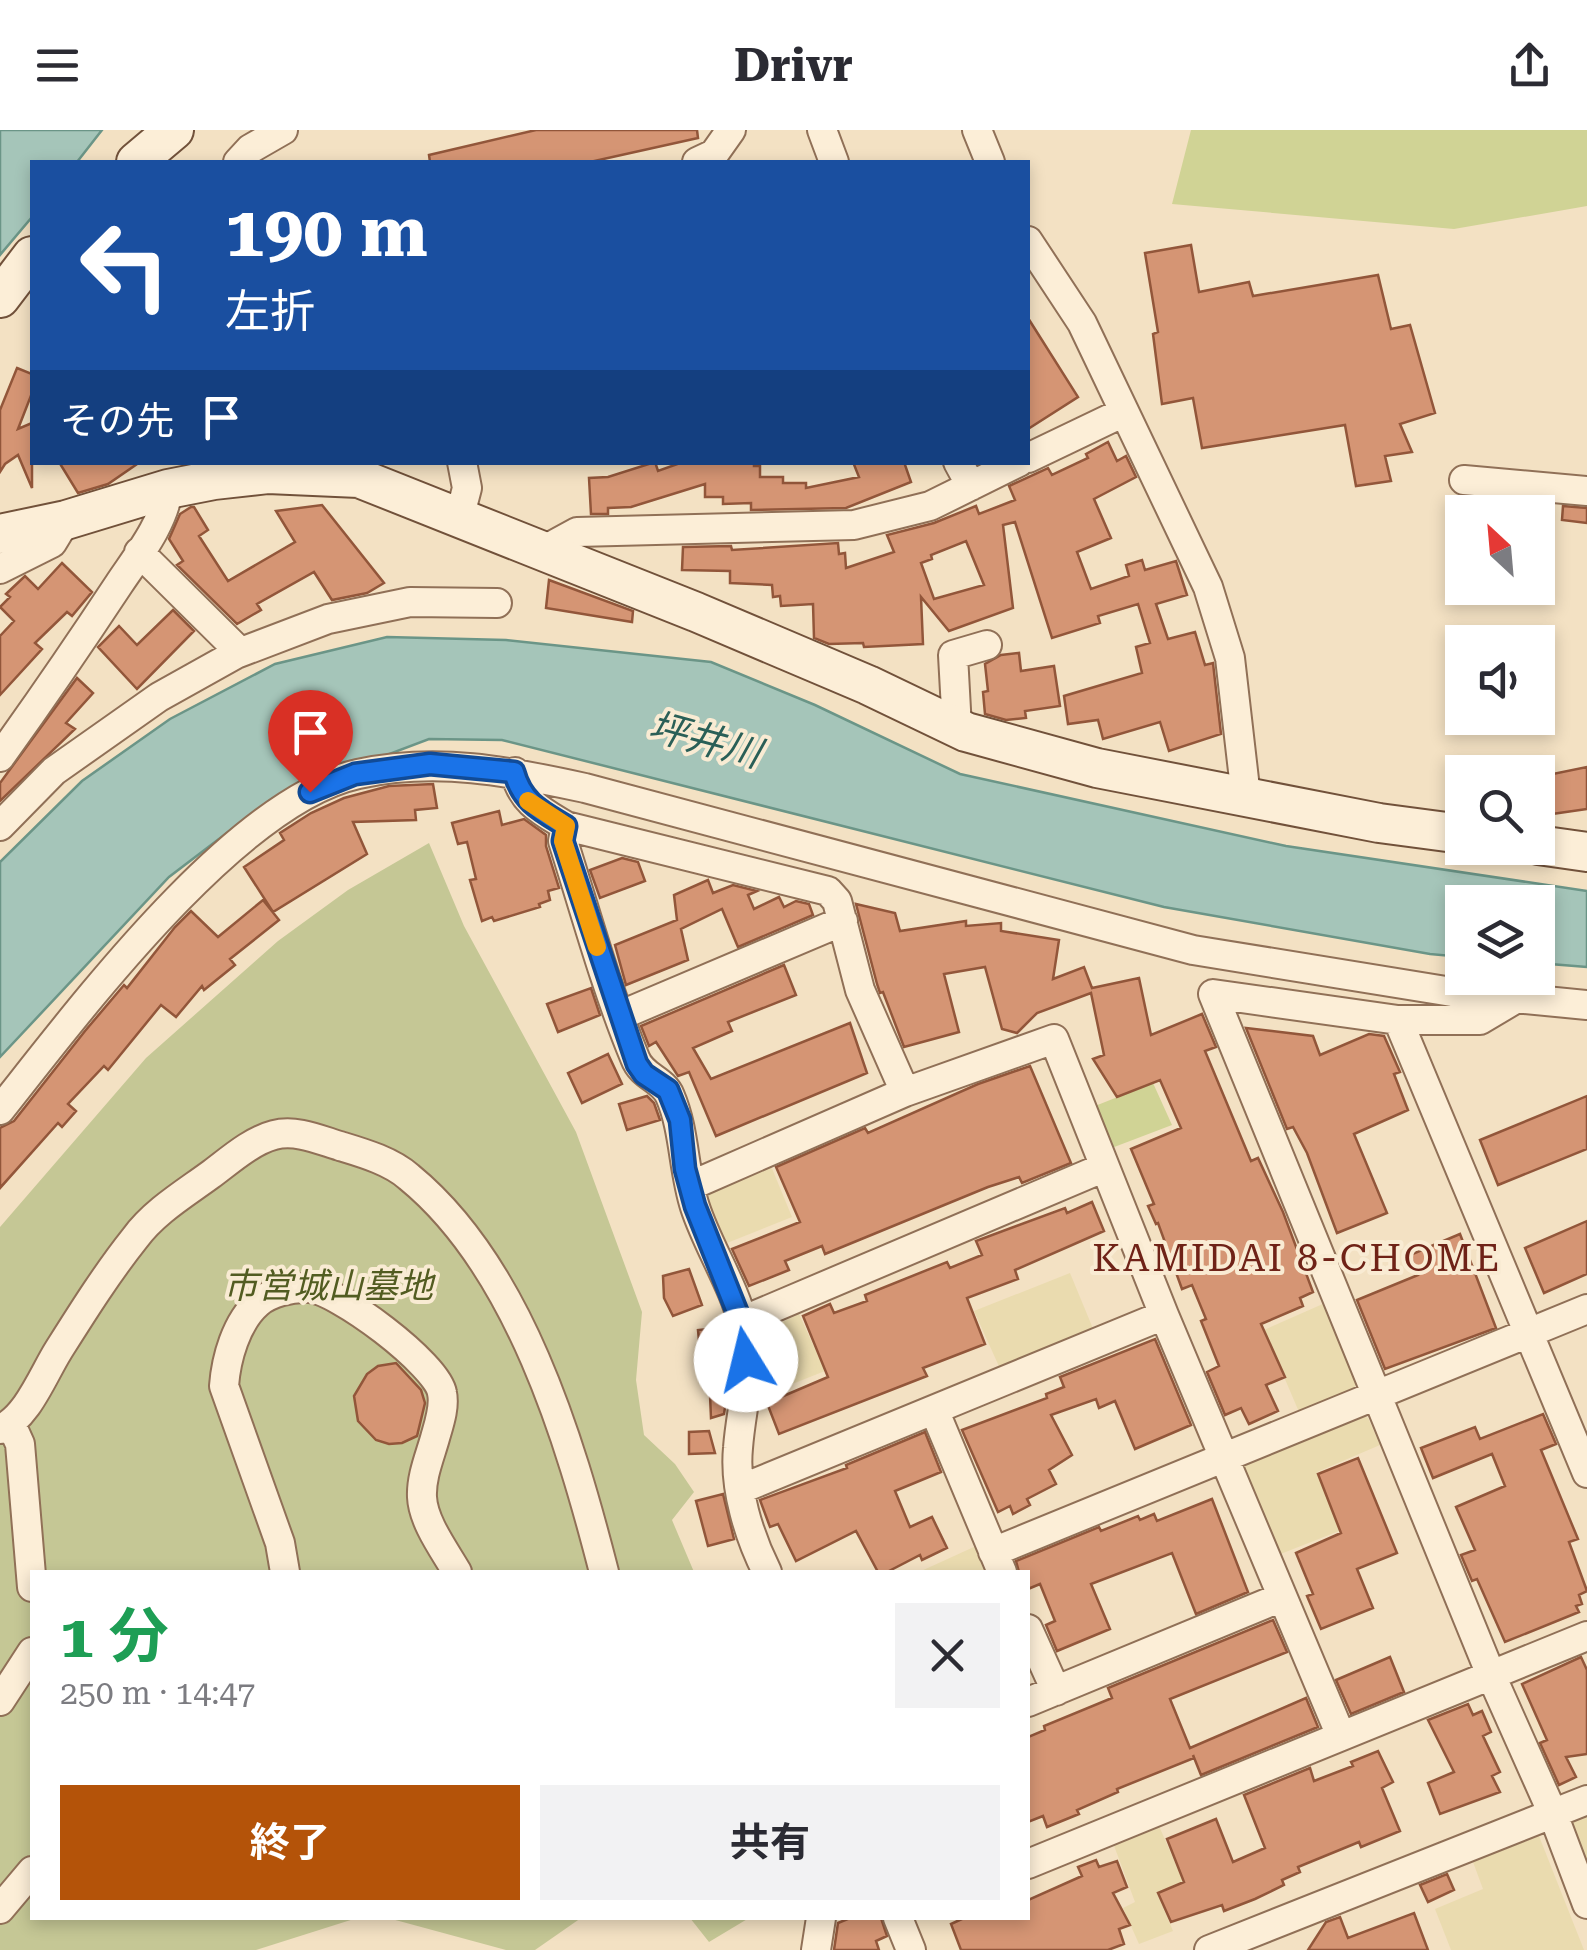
<!DOCTYPE html>
<html lang="ja">
<head>
<meta charset="utf-8">
<style>
  body { margin:0; font-family:"Roboto Serif","Noto Sans JP",serif; background:#f2f2f3; color:#2b2b33; height:100vh; display:flex; flex-direction:column; font-size:38px; white-space:nowrap }
  * { box-sizing:border-box; margin:0 }
  p { font-size:32px; color:#7c7c81 }
  .icon { flex:none; width:55px; height:55px; fill:none; stroke:currentColor; stroke-width:2; stroke-linecap:round; stroke-linejoin:round }
  .map { position:relative; flex:1; overflow:hidden }
  .drawer { position:absolute; left:30px; top:1440px; width:1000px; height:350px; display:flex; flex-direction:column; background:#fff; border-radius:0px; box-shadow:0 5px 15px #0003 }
  .drawer>* { flex:none }
  .hud { position:absolute; left:30px; top:30px; width:1000px; height:305px; border-radius:0px; box-shadow:0 5px 15px #0003; background:#1a4fa0; color:#fff; overflow:hidden }
  .needle { width:65px; rotate:334deg }
  .tools { position:absolute; left:1445px; top:365px; display:grid; gap:20px }
  .tools a { display:grid; place-items:center; width:110px; height:110px; border-radius:0px; background:#fff; box-shadow:0 5px 15px #0003; font-size:50px }
  .pin { position:absolute; display:grid; place-items:center; width:85px; height:85px; color:#fff; margin:-102px -42px; border-radius:50% 50% 50% 0; rotate:-45deg; box-shadow:0 0 10px #0007 }
  .pin .icon { rotate:45deg }
  .me { position:absolute; width:110px; margin:-55px; rotate:351deg; stroke-linejoin:round; filter:drop-shadow(0 0 8px #0008) }
  .turn { display:flex; align-items:center; gap:35px; height:210px; padding:0 30px; font-size:45px }
  .turn .icon { width:130px; height:130px; stroke-width:2.5 }
  .turn b { display:block; font-size:70px; line-height:85px }
  .then { display:flex; align-items:center; height:95px; padding:0 30px; background:#0003; gap:20px; font-size:38px }
  .round { display:grid; place-items:center; flex:none; width:105px; height:105px; border-radius:0px; background:#f2f2f3 }
  .summary { display:flex; align-items:center; justify-content:space-between; height:170px; padding:0 30px }
  h1 { font-size:60px; font-weight:700; line-height:75px; color:#1e9e55 }
  .action { display:flex; gap:20px; margin-top:auto; padding:20px 30px }
  .action a { flex:1; height:115px; border-radius:0px; background:#b45309; color:#fff; font-size:40px; font-weight:700; line-height:115px; text-align:center }
  .action a+a { background:#f2f2f3; color:#2b2b33 }
  header { display:flex; justify-content:space-between; align-items:center; height:130px; padding:0 30px; background:#fff; font-size:45px; font-weight:700 }
  .map>svg:first-child { display:block }
  .farmland { fill:#eadbaf }
  .green { fill:#d0d395 }
  .cemetery { fill:#c5c795 }
  .water { fill:#a5c5b9; stroke:#6b9587; stroke-width:2.5 }
  .building { fill:#d59574; stroke:#92563a; stroke-width:2.5; fill-rule:evenodd }
  .lines { fill:none; stroke-linecap:round; stroke-linejoin:round }
  .street-casing { stroke:#907057; stroke-width:32 }
  .secondary-casing { stroke:#71513a; stroke-width:42 }
  .street { stroke:#fceed7; stroke-width:28 }
  .secondary { stroke:#fceed7; stroke-width:38 }
  .route-casing { stroke:#114b97; stroke-width:25 }
  .route { stroke:#1a73e8; stroke-width:18 }
  .slow { stroke:#f59e0b; stroke-width:18 }
  .labels { text-anchor:middle; stroke-width:8; stroke-linejoin:round; paint-order:stroke }
  .park-label { font-size:35px; font-style:italic; fill:#525c21; stroke:#f9ebd3 }
  .water-label { font-size:38px; font-style:italic; fill:#2a5f57; stroke:#f9ebd3 }
  .neighbourhood-label { font-size:38px; letter-spacing:2.5px; fill:#6f2217; stroke:#f9ebd3 }
</style>
</head>
<body>
<header><svg class="icon" aria-label="menu" viewBox="0 0 24 24"><path d="M4 6h16M4 12h16M4 18h16"/></svg>Drivr<svg class="icon" aria-label="share" viewBox="0 0 24 24"><path d="M12 15V3M7 8l5-5 5 5M5 13v7h14v-7"/></svg></header>
<div class="map">
<svg width="1587" height="1820" viewBox="0 0 1587 1820">
  <rect width="100%" height="100%" fill="#f3e1c3"/>
  <!-- farmland -->
  <path class="farmland" d="M 771,1036 L 792,1087 L 722,1115 L 702,1065 Z
    M 1070,1143 L 1094,1201 L 1002,1243 L 974,1181 Z
    M 1325,1173 L 1357,1252 L 1353,1260 L 1299,1282 L 1264,1200 Z
    M 799,1184 L 825,1241 L 757,1268 L 754,1206 Z
    M 1358,1284 L 1368,1288 L 1380,1315 L 1317,1342 L 1339,1401 L 1278,1425 L 1242,1339 L 1246,1327 Z
    M 976,1416 L 988,1442 L 919,1442 Z
    M 1587,1686 L 1587,1761 L 1565,1695 Z
    M 1159,1696 L 1183,1751 L 1157,1763 L 1173,1801 L 1139,1814 L 1123,1778 L 1135,1772 L 1113,1713 Z
    M 1539,1706 L 1584,1820 L 1451,1820 L 1435,1779 L 1483,1759 L 1473,1732 Z"/>
  <!-- green -->
  <path class="green" d="M 1191,0 L 1587,0 L 1587,76 L 1454,99 L 1172,74 Z
    M 1153,953 L 1172,995 L 1109,1019 L 1095,976 Z"/>
  <!-- cemetery -->
  <path class="cemetery" d="M 429,713 L 464,796 L 576,1002 L 642,1182 L 636,1250 L 644,1305 L 675,1334 L 694,1362 L 672,1390 L 694,1442 L 32,1442 L 32,1788 L 357,1788 L 256,1820 L 0,1820 L 0,1097 L 146,928 L 278,811 L 348,760 Z
    M 388,1788 L 581,1788 L 535,1820 L 506,1820 Z
    M 690,1788 L 749,1788 L 709,1812 Z"/>
  <!-- water -->
  <path class="water" d="M 0,0 L 102,0 L 77,32 L 32,32 L 32,87 L 0,125 Z
    M 387,507 L 506,510 L 711,532 L 815,575 L 960,644 L 1286,716 L 1587,761 L 1587,837 L 1538,833 L 1538,772 L 1462,772 L 1462,827 L 1430,824 L 1164,777 L 502,610 L 429,609 L 273,668 L 169,747 L 0,927 L 0,732 L 82,651 L 170,589 L 275,534 Z"/>
  <!-- building -->
  <path class="building" d="M 536,0 L 697,0 L 698,8 L 590,32 L 430,32 L 429,25 Z
    M 1191,115 L 1199,162 L 1249,152 L 1253,166 L 1378,145 L 1391,199 L 1410,195 L 1435,283 L 1400,294 L 1412,322 L 1385,326 L 1391,351 L 1356,356 L 1345,295 L 1202,318 L 1193,268 L 1162,274 L 1153,204 L 1158,202 L 1145,123 Z
    M 1028,188 L 1078,267 L 1028,299 Z
    M 17,238 L 32,244 L 32,263 L 18,299 L 32,293 L 32,358 L 18,325 L 5,334 L 0,342 L 0,280 Z
    M 1108,312 L 1117,331 L 1126,326 L 1136,347 L 1094,369 L 1111,408 L 1077,422 L 1091,459 L 1129,446 L 1126,435 L 1142,430 L 1145,440 L 1176,431 L 1187,465 L 1156,474 L 1168,509 L 1195,502 L 1205,535 L 1213,533 L 1221,604 L 1169,621 L 1160,592 L 1103,609 L 1098,590 L 1068,594 L 1064,566 L 1142,543 L 1136,517 L 1150,513 L 1138,474 L 1098,486 L 1100,493 L 1052,508 L 1015,392 L 1003,395 L 1013,478 L 949,501 L 921,467 L 923,514 L 864,517 L 863,513 L 829,514 L 814,508 L 813,474 L 781,476 L 780,466 L 773,467 L 772,455 L 730,453 L 730,441 L 682,440 L 683,417 L 731,416 L 732,420 L 838,413 L 839,424 L 845,423 L 846,438 L 894,422 L 887,405 L 934,393 L 976,376 L 979,384 L 1015,370 L 1009,356 L 1048,338 L 1052,345 L 1088,328 L 1086,324 ZM 966,411 L 984,455 L 934,469 L 921,433 L 932,429 L 931,425 Z
    M 59,332 L 140,332 L 108,354 L 78,363 Z
    M 655,332 L 658,341 L 683,332 L 754,332 L 754,336 L 760,336 L 760,347 L 783,347 L 783,353 L 806,353 L 806,358 L 859,347 L 853,332 L 904,332 L 911,352 L 846,378 L 751,380 L 751,373 L 723,374 L 723,367 L 705,367 L 705,354 L 631,377 L 608,378 L 608,384 L 591,384 L 589,348 L 608,347 Z
    M 322,375 L 384,453 L 367,463 L 332,470 L 314,442 L 257,474 L 261,480 L 237,494 L 177,435 L 183,431 L 169,409 L 180,384 L 191,377 L 194,377 L 208,400 L 199,406 L 228,451 L 295,412 L 276,381 Z
    M 1563,376 L 1587,378 L 1587,393 L 1562,390 Z
    M 62,433 L 92,462 L 72,486 L 67,482 L 35,513 L 42,519 L 0,565 L 0,506 L 14,491 L 0,477 L 10,467 L 6,464 L 25,446 L 38,459 Z
    M 549,450 L 633,481 L 632,492 L 546,478 Z
    M 173,480 L 194,501 L 137,559 L 98,517 L 119,496 L 137,515 Z
    M 1019,523 L 1021,541 L 1054,536 L 1060,576 L 1025,581 L 1026,588 L 1006,590 L 985,584 L 983,562 L 988,561 L 985,534 L 1001,525 Z
    M 77,548 L 93,563 L 66,593 L 75,599 L 0,671 L 0,653 Z
    M 1587,637 L 1587,679 L 1538,686 L 1538,647 Z
    M 433,654 L 437,678 L 415,680 L 416,690 L 353,692 L 367,724 L 273,782 L 244,737 L 284,710 L 280,703 L 311,683 L 344,668 L 389,656 Z
    M 499,681 L 502,695 L 524,689 L 546,705 L 546,716 L 559,758 L 548,761 L 550,770 L 539,774 L 540,777 L 494,791 L 492,787 L 482,791 L 470,750 L 476,749 L 467,712 L 458,714 L 452,693 Z
    M 622,728 L 638,732 L 645,751 L 600,768 L 590,740 Z
    M 708,750 L 713,763 L 733,755 L 757,761 L 748,765 L 754,779 L 779,767 L 784,777 L 796,771 L 809,774 L 813,785 L 738,817 L 722,779 L 681,799 L 688,830 L 626,855 L 615,815 L 677,790 L 674,765 Z
    M 263,770 L 279,790 L 230,829 L 235,835 L 204,860 L 202,856 L 176,887 L 161,875 L 108,940 L 104,936 L 68,974 L 76,981 L 62,997 L 58,993 L 0,1058 L 0,998 L 14,991 L 85,901 L 124,855 L 127,858 L 175,797 L 191,781 L 218,807 Z
    M 856,774 L 895,783 L 900,801 L 966,791 L 966,796 L 1001,793 L 1001,801 L 1059,810 L 1053,849 L 1084,837 L 1092,858 L 1139,848 L 1151,905 L 1202,884 L 1216,917 L 1205,921 L 1251,1031 L 1258,1028 L 1283,1082 L 1313,1162 L 1300,1168 L 1303,1176 L 1261,1194 L 1285,1247 L 1266,1255 L 1278,1281 L 1249,1294 L 1241,1278 L 1225,1285 L 1207,1242 L 1219,1236 L 1201,1191 L 1206,1189 L 1192,1155 L 1182,1159 L 1158,1093 L 1156,1094 L 1148,1076 L 1154,1074 L 1131,1019 L 1181,998 L 1160,950 L 1117,967 L 1093,929 L 1104,925 L 1091,863 L 1037,883 L 1017,903 L 1002,899 L 985,837 L 944,844 L 959,902 L 904,917 L 883,862 L 880,863 L 877,854 Z
    M 784,835 L 796,865 L 728,892 L 732,901 L 693,918 L 711,949 L 850,893 L 867,943 L 716,1006 L 689,942 L 678,946 L 656,912 L 649,916 L 641,896 Z
    M 591,858 L 600,885 L 558,902 L 547,874 Z
    M 1246,898 L 1313,906 L 1320,925 L 1369,904 L 1384,906 L 1400,942 L 1394,944 L 1408,980 L 1354,1004 L 1387,1083 L 1337,1103 L 1307,1023 L 1293,997 L 1287,999 Z
    M 608,924 L 622,954 L 582,973 L 568,943 Z
    M 1030,936 L 1071,1033 L 1022,1053 L 1019,1047 L 988,1057 L 825,1124 L 822,1116 L 785,1131 L 789,1140 L 749,1156 L 732,1119 L 800,1092 L 776,1037 L 865,998 L 868,1003 L 978,954 Z
    M 647,966 L 654,973 L 660,990 L 627,1000 L 619,974 Z
    M 1587,966 L 1587,1019 L 1498,1055 L 1480,1010 Z
    M 1092,1072 L 1104,1101 L 1015,1140 L 1018,1149 L 967,1168 L 985,1214 L 923,1238 L 927,1246 L 779,1304 L 767,1273 L 828,1247 L 803,1186 L 830,1174 L 834,1183 L 867,1171 L 865,1165 L 947,1132 L 950,1138 L 982,1125 L 976,1111 L 1065,1078 L 1067,1083 Z
    M 1587,1091 L 1587,1144 L 1544,1163 L 1525,1118 Z
    M 1460,1104 L 1496,1198 L 1385,1239 L 1357,1170 L 1418,1145 L 1410,1125 Z
    M 689,1139 L 702,1175 L 673,1186 L 664,1168 L 663,1146 Z
    M 726,1197 L 730,1229 L 701,1232 L 698,1200 Z
    M 1155,1209 L 1191,1295 L 1135,1319 L 1115,1271 L 1099,1278 L 1096,1269 L 1051,1285 L 1072,1325 L 1049,1340 L 1056,1354 L 1027,1369 L 1030,1375 L 1013,1384 L 1010,1376 L 998,1382 L 962,1300 L 1047,1268 L 1046,1264 L 1064,1257 L 1060,1247 Z
    M 396,1233 L 421,1260 L 425,1273 L 417,1306 L 402,1313 L 389,1314 L 376,1310 L 358,1291 L 354,1266 L 367,1244 L 378,1236 Z
    M 727,1264 L 724,1284 L 711,1288 L 710,1265 Z
    M 1543,1284 L 1556,1314 L 1541,1320 L 1578,1409 L 1569,1412 L 1587,1461 L 1579,1465 L 1582,1474 L 1576,1476 L 1579,1482 L 1505,1512 L 1477,1449 L 1472,1451 L 1461,1425 L 1475,1420 L 1456,1377 L 1505,1356 L 1492,1324 L 1433,1348 L 1421,1318 L 1475,1297 L 1480,1309 Z
    M 709,1301 L 715,1323 L 689,1324 L 689,1302 Z
    M 925,1302 L 941,1342 L 895,1361 L 910,1397 L 932,1387 L 947,1418 L 922,1430 L 920,1425 L 887,1442 L 878,1442 L 856,1401 L 796,1431 L 778,1394 L 770,1397 L 760,1370 L 847,1338 L 846,1335 Z
    M 1358,1328 L 1397,1423 L 1357,1439 L 1373,1478 L 1321,1499 L 1307,1466 L 1313,1464 L 1296,1423 L 1341,1403 L 1318,1344 Z
    M 723,1364 L 734,1409 L 708,1416 L 696,1371 Z
    M 1212,1369 L 1248,1462 L 1196,1484 L 1172,1423 L 1091,1454 L 1110,1499 L 1057,1521 L 1046,1495 L 1055,1491 L 1040,1454 L 1028,1459 L 1028,1442 L 1019,1442 L 1016,1431 L 1099,1397 L 1101,1401 L 1138,1386 L 1140,1390 L 1154,1384 L 1157,1391 Z
    M 1273,1490 L 1287,1522 L 1170,1569 L 1190,1618 L 1306,1568 L 1318,1597 L 1201,1645 L 1193,1625 L 1194,1628 L 1117,1659 L 1118,1662 L 1077,1680 L 1079,1684 L 1047,1697 L 1043,1686 L 1028,1692 L 1028,1607 L 1045,1600 L 1044,1596 L 1112,1568 L 1108,1558 Z
    M 1390,1527 L 1404,1562 L 1351,1584 L 1336,1550 Z
    M 1581,1527 L 1587,1540 L 1587,1624 L 1566,1627 L 1576,1647 L 1559,1655 L 1540,1613 L 1547,1610 L 1522,1554 Z
    M 1468,1574 L 1473,1585 L 1482,1581 L 1491,1602 L 1483,1606 L 1500,1642 L 1492,1646 L 1500,1662 L 1440,1684 L 1428,1653 L 1454,1642 L 1428,1590 Z
    M 1378,1621 L 1393,1652 L 1382,1658 L 1400,1701 L 1361,1717 L 1359,1712 L 1298,1737 L 1300,1742 L 1282,1750 L 1284,1755 L 1255,1769 L 1224,1781 L 1222,1775 L 1171,1792 L 1158,1763 L 1184,1752 L 1167,1709 L 1216,1689 L 1233,1732 L 1265,1718 L 1244,1665 L 1310,1638 L 1314,1651 L 1353,1636 L 1351,1632 Z
    M 1096,1730 L 1099,1737 L 1117,1731 L 1127,1757 L 1113,1763 L 1130,1795 L 1119,1799 L 1124,1814 L 1108,1820 L 961,1820 L 951,1794 L 964,1788 L 1028,1788 L 1028,1770 L 1082,1746 L 1078,1737 Z
    M 1447,1744 L 1454,1760 L 1428,1772 L 1420,1755 Z
    M 1414,1783 L 1428,1820 L 1308,1820 L 1326,1792 L 1340,1787 L 1348,1808 Z
    M 850,1788 L 881,1788 L 887,1806 L 876,1811 L 879,1820 L 834,1820 L 838,1793 Z"/>
  <g class="lines">
    <defs>
      <path id="street" d="M 822,0 L 834,32
        M 977,0 L 990,32
        M 238,32 L 250,19 L 283,0
        M 697,32 L 714,24 L 731,0
        M 1028,111 L 1082,193 L 1208,457 L 1230,528 L 1246,667
        M 1028,328 L 1124,282
        M 958,332 L 971,356
        M 1464,350 L 1587,361
        M 460,385 L 467,358 L 462,332
        M 544,420 L 577,402 L 854,395 L 930,376 L 1019,332
        M 139,422 L 240,522
        M 0,439 L 52,413 L 66,390
        M 957,598 L 953,525 L 987,515
        M 0,627 C 41,570 80,513 119,454 C 137,427 165,392 168,359
        M 515,642 C 522,672 541,681 566,696 L 828,761 L 837,771 L 860,860 L 905,962
        M 0,696 L 54,641 L 159,567 L 236,524 L 328,489 L 410,472 L 497,473
        M 566,696 L 563,711 C 586,784 606,858 635,928 C 642,947 663,949 670,966 C 685,1001 683,1040 695,1077 C 708,1117 734,1155 744,1197 C 754,1238 741,1277 738,1318 C 734,1359 749,1406 767,1442
        M 619,886 L 843,791
        M 1398,890 L 1480,890 L 1517,868
        M 0,980 C 78,882 235,671 358,644 C 437,627 508,641 585,658 L 1193,820 L 1452,862 L 1587,875
        M 690,1056 L 905,962 L 1054,909 L 1164,1185 L 1341,1606
        M 742,1191 L 1105,1037
        M 935,1282 L 1002,1442
        M 11,1294 L 20,1314 L 32,1457
        M 0,1299 C 27,1288 43,1245 58,1221 C 82,1183 107,1143 135,1108 C 154,1082 184,1064 210,1045 C 229,1031 251,1011 274,1005 C 296,999 320,1010 340,1016 C 363,1023 391,1031 409,1047 C 519,1137 570,1310 604,1442
        M 1587,1343 L 1398,890 L 1213,864 L 1491,1545 L 1553,1684 L 1587,1774
        M 741,1359 L 1164,1185
        M 993,1422 L 1587,1179
        M 285,1442 L 280,1413 L 224,1256 C 226,1229 236,1192 258,1173 C 269,1163 292,1157 308,1158 C 336,1158 438,1235 442,1263 C 445,1277 439,1294 435,1308 C 430,1326 421,1347 422,1367 C 423,1392 445,1421 457,1442
        M 1028,1499 L 1056,1561
        M 0,1571 L 32,1522
        M 1028,1572 L 1282,1467
        M 1028,1734 L 1587,1506
        M 0,1779 L 32,1741
        M 898,1788 L 911,1820
        M 816,1820 L 821,1788
        M 1209,1820 L 1587,1670"/>
      <path id="secondary" d="M 136,32 L 174,0
        M 0,168 L 32,126
        M 0,404 L 66,390 L 168,359 L 214,350 L 268,344 L 359,348 L 696,482 L 868,555 L 966,602 L 1097,638 L 1379,693 L 1462,704
        M 1538,715 L 1587,722"/>
    </defs>
    <!-- street casing -->
    <use href="#street" class="street-casing"/>
    <!-- secondary casing -->
    <use href="#secondary" class="secondary-casing"/>
    <!-- street -->
    <use href="#street" class="street"/>
    <!-- secondary -->
    <use href="#secondary" class="secondary"/>
  </g>
  <g class="lines">
    <defs>
      <path id="route" d="M 310,662 L 355,644 L 430,634 L 514,642 C 522,672 541,681 566,696 L 563,711 L 637,934 L 644,944 L 668,960 L 680,990 L 685,1039 L 695,1076 L 744,1199 L 746,1230"/>
    </defs>
    <!-- route casing -->
    <use href="#route" class="route-casing"/>
    <!-- route -->
    <use href="#route" class="route"/>
    <!-- slow -->
    <path class="slow" d="M 528,671 L 566,696 L 563,711 L 597,817"/>
  </g>
  <g class="labels">
    <!-- park labels -->
    <g class="park-label">
      <text x="328" y="1168">市営城山墓地</text>
    </g>
    <!-- water labels -->
    <g class="water-label">
      <text transform="translate(705 610) rotate(15)" y="13">坪井川</text>
    </g>
    <!-- neighbourhood labels -->
    <g class="neighbourhood-label">
      <text x="1297" y="1141">KAMIDAI 8-CHOME</text>
    </g>
  </g>
</svg>
<div class="tools">
<a><svg class="needle" viewBox="-14 -14 28 28"><path d="M0-13l5 13h-10z" fill="#e53935"/><path d="M0 13l5-13h-10z" fill="#7c7c81"/></svg></a>
<a><svg class="icon" aria-label="sound" viewBox="0 0 24 24"><path d="M4 9h4l5-4v14l-5-4H4zM17 9q2 3 0 6"/></svg></a>
<a><svg class="icon" aria-label="search" viewBox="0 0 24 24"><circle cx="10" cy="10" r="6"/><path d="M15 15l6 6"/></svg></a>
<a><svg class="icon" aria-label="layers" viewBox="0 0 24 24"><path d="M12 4l9 5-9 5-9-5zM3 14l9 5 9-5"/></svg></a>
</div>
<div class="pin" style="left:310px;top:662px;background:#d93025"><svg class="icon" aria-label="arrive" viewBox="0 0 24 24"><path d="M6 21V4h12l-3 4 3 4H6"/></svg></div>
<svg class="me" style="left:746px;top:1230px" viewBox="-20 -20 40 40"><circle r="19" fill="#fff"/><path d="M0-13L10 11 0 6-10 11z" fill="#1a73e8"/></svg>
<div class="hud">
<div class="turn"><svg class="icon" aria-label="left" viewBox="0 0 24 24"><path d="M17 20v-9H6M10 6l-5 5 5 5"/></svg><div><b>190 m</b>左折</div></div>
<div class="then">その先<svg class="icon" aria-label="arrive" viewBox="0 0 24 24"><path d="M6 21V4h12l-3 4 3 4H6"/></svg></div>
</div>
<section class="drawer">
<div class="summary"><div><h1>1 分</h1><p>250 m · 14:47</p></div><a class="round"><svg class="icon" aria-label="close" viewBox="0 0 24 24"><path d="M6 6l12 12M18 6L6 18"/></svg></a></div>
<div class="action"><a>終了</a><a>共有</a></div>
</section>
</div>
</body>
</html>
